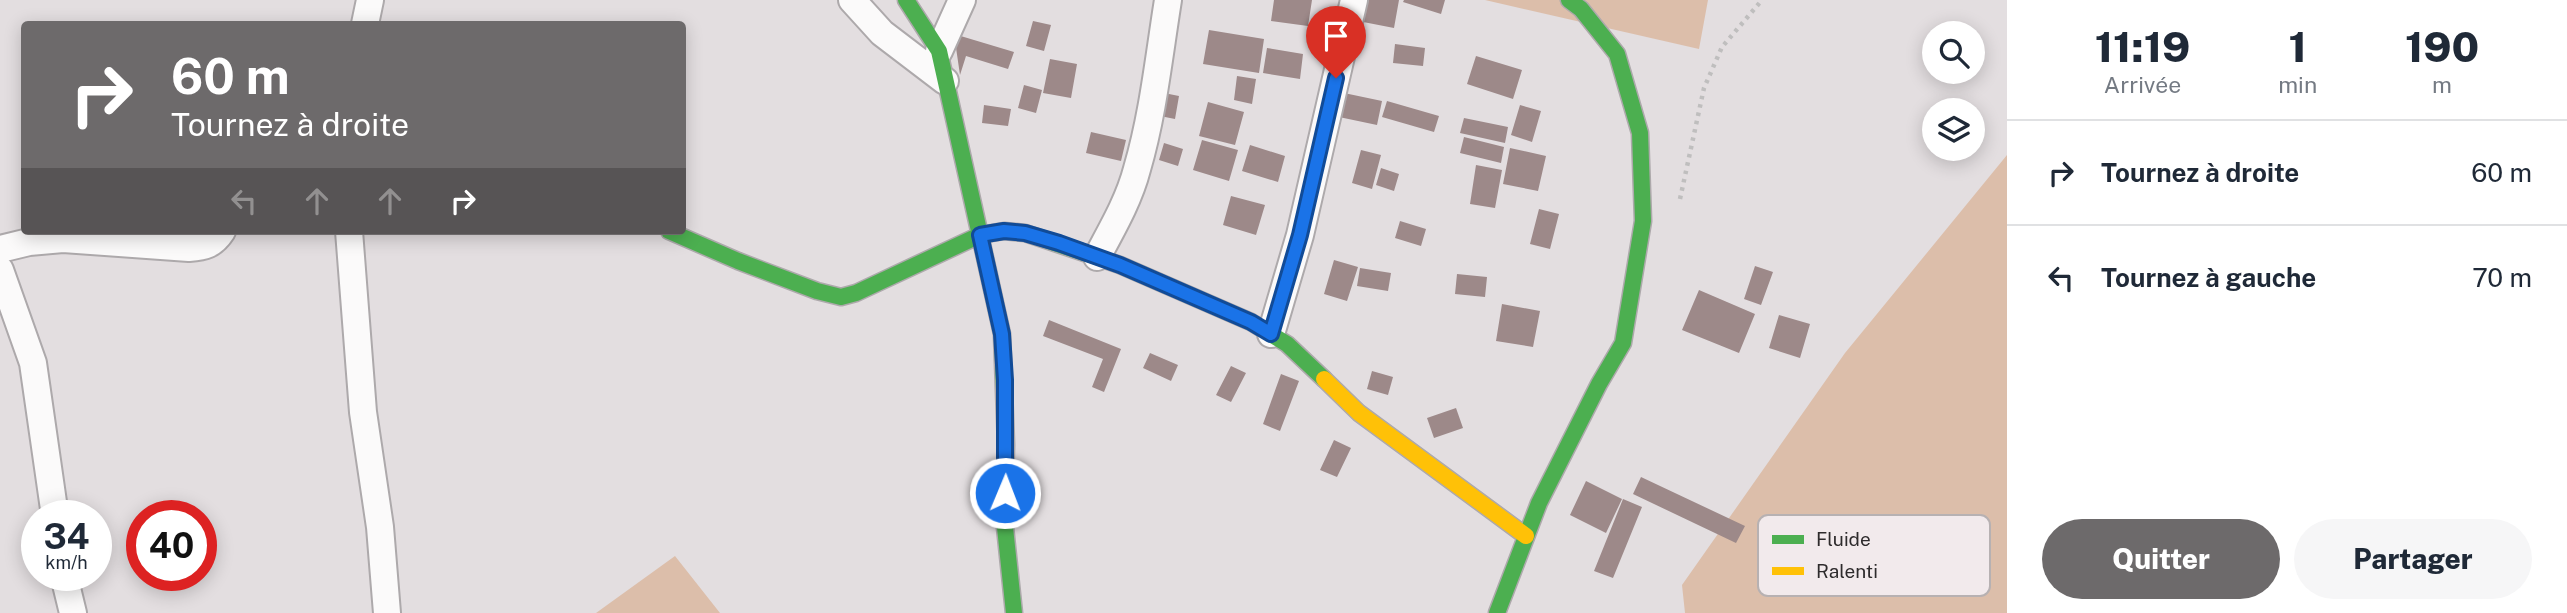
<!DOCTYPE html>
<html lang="fr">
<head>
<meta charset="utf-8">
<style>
  body { margin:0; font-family:"Public Sans",sans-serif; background:#f6f6f7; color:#1f2937; height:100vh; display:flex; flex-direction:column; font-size:26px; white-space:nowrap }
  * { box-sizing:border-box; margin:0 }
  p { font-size:23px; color:#747a83 }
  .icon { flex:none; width:38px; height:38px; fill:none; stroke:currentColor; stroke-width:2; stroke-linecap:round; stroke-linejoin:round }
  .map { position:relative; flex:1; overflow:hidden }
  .side { display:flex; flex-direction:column; background:#fff; width:560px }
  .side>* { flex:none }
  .banner { position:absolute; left:21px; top:21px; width:665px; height:214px; border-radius:7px; box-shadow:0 4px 18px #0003; background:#6d6a6b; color:#fff; overflow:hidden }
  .fabs { position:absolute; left:1922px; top:21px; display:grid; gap:14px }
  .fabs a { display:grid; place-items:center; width:63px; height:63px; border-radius:50%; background:#fff; box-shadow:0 4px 18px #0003; font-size:35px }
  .speed { position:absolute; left:21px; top:500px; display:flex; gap:14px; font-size:35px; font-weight:700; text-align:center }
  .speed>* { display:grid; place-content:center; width:91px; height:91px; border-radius:50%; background:#fff; box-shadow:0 4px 18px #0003; line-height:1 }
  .speed small { font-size:18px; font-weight:400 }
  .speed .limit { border:10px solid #d22; background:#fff; color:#111 }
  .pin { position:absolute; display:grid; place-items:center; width:60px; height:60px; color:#fff; margin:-72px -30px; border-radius:50% 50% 50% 0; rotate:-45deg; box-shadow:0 0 7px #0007 }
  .pin .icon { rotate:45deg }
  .me { position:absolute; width:77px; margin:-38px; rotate:1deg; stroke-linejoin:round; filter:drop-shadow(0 0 5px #0008) }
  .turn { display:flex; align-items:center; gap:24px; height:147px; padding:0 35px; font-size:32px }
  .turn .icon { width:91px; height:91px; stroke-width:2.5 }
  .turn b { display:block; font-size:49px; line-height:60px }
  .lanes { display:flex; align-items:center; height:66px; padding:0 35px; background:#0003; justify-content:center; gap:35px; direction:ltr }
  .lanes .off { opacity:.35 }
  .eta { display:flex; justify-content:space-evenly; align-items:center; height:119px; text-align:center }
  .eta b { font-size:42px; font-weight:800; line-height:49px }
  .button { display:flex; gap:14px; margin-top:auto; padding:14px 35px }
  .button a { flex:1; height:80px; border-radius:42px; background:#6d6a6b; color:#fff; font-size:28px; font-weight:800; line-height:80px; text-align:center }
  .button a+a { background:#f6f6f7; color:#1f2937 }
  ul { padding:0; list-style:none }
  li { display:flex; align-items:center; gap:21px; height:105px; padding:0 35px; border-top:2px solid #e0e1e3 }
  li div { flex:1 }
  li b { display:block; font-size:26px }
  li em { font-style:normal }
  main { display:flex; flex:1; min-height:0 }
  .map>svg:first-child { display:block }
  .green { fill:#dcbeaa }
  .building { fill:#9d8989 }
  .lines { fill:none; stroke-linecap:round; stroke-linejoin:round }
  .street-casing { stroke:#ada9ab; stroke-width:30 }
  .fast-casing { stroke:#ada9ab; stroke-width:19 }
  .slow-casing { stroke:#ada9ab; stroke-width:19 }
  .path { stroke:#bfbebe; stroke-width:4.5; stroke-dasharray:3.5 5; stroke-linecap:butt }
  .street { stroke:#fbfafa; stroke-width:26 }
  .fast { stroke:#4caf50; stroke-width:16 }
  .slow { stroke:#ffc107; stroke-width:16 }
  .route-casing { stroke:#114b97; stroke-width:18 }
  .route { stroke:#1a73e8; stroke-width:12 }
  .key { fill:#f2eaec; stroke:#b7b1b2; stroke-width:2 }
  .key-label { font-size:19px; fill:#2e2b2c }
</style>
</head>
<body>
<main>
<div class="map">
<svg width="2007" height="613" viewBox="0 0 2007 613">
  <rect width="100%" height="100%" fill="#e3dee0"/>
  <!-- green -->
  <path class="green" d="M 1485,0 L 1708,0 L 1699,49 Z
    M 2007,155 L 2007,613 L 1685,613 L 1682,585 L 1845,353 Z
    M 675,556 L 720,613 L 596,613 Z"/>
  <!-- building -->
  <path class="building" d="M 1274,0 L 1312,0 L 1308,26 L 1271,21 Z
    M 1356,0 L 1399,0 L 1394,28 L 1353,20 Z
    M 1404,0 L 1445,0 L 1441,14 L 1403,2 Z
    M 1033,21 L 1051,25 L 1044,51 L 1026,46 Z
    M 1209,30 L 1264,39 L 1259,73 L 1203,64 Z
    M 954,34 L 1014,52 L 1008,69 L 966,56 L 960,75 Z
    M 1395,44 L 1425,48 L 1423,66 L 1393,63 Z
    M 1267,48 L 1303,54 L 1300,79 L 1263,73 Z
    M 1476,56 L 1522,70 L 1513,99 L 1467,84 Z
    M 1050,59 L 1077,64 L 1071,98 L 1043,93 Z
    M 1237,76 L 1256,79 L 1252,104 L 1234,100 Z
    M 1024,85 L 1042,90 L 1036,113 L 1018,108 Z
    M 1159,92 L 1179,96 L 1175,119 L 1155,115 Z
    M 1344,93 L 1382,101 L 1377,125 L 1339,117 Z
    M 1387,101 L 1439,116 L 1434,132 L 1382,117 Z
    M 1208,102 L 1244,112 L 1235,145 L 1199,136 Z
    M 984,105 L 1011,109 L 1008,126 L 982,123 Z
    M 1520,105 L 1541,111 L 1532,142 L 1511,135 Z
    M 1464,118 L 1508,127 L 1505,143 L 1460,133 Z
    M 1091,132 L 1126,140 L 1121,161 L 1086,153 Z
    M 1464,137 L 1504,147 L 1501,163 L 1460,153 Z
    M 1202,140 L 1238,150 L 1229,181 L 1193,170 Z
    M 1164,143 L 1183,149 L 1178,166 L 1159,160 Z
    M 1250,145 L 1285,156 L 1278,182 L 1242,171 Z
    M 1510,148 L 1546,156 L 1538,191 L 1503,184 Z
    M 1361,150 L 1381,155 L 1372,189 L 1352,183 Z
    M 1476,165 L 1502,170 L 1495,208 L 1470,204 Z
    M 1381,168 L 1399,174 L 1394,191 L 1376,185 Z
    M 1231,196 L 1265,205 L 1256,235 L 1223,225 Z
    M 1539,209 L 1559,214 L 1550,249 L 1530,244 Z
    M 1400,221 L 1426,229 L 1421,246 L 1395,238 Z
    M 1334,260 L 1358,267 L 1347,301 L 1324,294 Z
    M 1755,266 L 1773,272 L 1761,305 L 1744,299 Z
    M 1360,268 L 1391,273 L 1388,291 L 1357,286 Z
    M 1457,274 L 1487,277 L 1485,297 L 1455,294 Z
    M 1699,290 L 1755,314 L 1739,353 L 1682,330 Z
    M 1502,304 L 1540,311 L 1533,347 L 1496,341 Z
    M 1779,315 L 1810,324 L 1800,358 L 1769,348 Z
    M 1049,320 L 1121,349 L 1104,392 L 1092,387 L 1103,359 L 1043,336 Z
    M 1150,353 L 1178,365 L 1171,381 L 1143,368 Z
    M 1231,366 L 1246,373 L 1231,402 L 1216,395 Z
    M 1372,371 L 1393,377 L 1388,395 L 1367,389 Z
    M 1281,374 L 1299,381 L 1280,431 L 1263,424 Z
    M 1456,408 L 1463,428 L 1434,438 L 1427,418 Z
    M 1334,440 L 1351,448 L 1337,477 L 1320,470 Z
    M 1641,477 L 1745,526 L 1736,543 L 1633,494 Z
    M 1586,481 L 1622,499 L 1606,533 L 1570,515 Z
    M 1623,499 L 1642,507 L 1613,578 L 1594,571 Z"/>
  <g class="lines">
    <defs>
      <path id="street" d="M 852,0 L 882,33 L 945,81
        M 365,24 L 370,0
        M 939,51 L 962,0
        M 349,231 L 363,412 L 380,527 L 387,613
        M 0,249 L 29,242 L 63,239 L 189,248 C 204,247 213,245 222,231
        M 1097,257 C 1112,229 1129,200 1137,169 C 1153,115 1159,56 1168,0
        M 0,270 L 33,363 L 55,516
        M 1271,334 L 1300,235 L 1354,0
        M 64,576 L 73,613"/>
      <path id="fast" d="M 906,0 L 939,51 L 1002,334 L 1006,445 L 1004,518 L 1014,613
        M 669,231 L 738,261 L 817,291 L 841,297 L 856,293 L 980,235 L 1004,231 L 1025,233 L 1120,265 L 1251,322 L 1287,344 L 1324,379
        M 1497,613 L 1539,503 L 1599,384 L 1623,343 L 1643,221 L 1640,133 L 1617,54 L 1581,9 L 1569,0"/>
      <path id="slow" d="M 1324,379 L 1359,413 L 1526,536"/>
    </defs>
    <!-- street casing -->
    <use href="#street" class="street-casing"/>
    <!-- fast casing -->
    <use href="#fast" class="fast-casing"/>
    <!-- slow casing -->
    <use href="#slow" class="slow-casing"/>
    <!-- path -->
    <path class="path" d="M 1680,199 L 1704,88 L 1722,47 L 1762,0"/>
    <!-- street -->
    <use href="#street" class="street"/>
    <!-- fast -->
    <use href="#fast" class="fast"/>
    <!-- slow -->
    <use href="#slow" class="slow"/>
  </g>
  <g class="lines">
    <defs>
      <path id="route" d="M 1005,493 L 1005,380 L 1002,334 L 980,235 L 1004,231 L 1025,233 L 1059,243 L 1120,265 L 1251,322 L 1271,334 L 1300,235 L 1336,78"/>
    </defs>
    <!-- route casing -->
    <use href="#route" class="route-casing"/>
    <!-- route -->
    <use href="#route" class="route"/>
  </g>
  <!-- legend -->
  <rect x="1758" y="515" width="232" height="81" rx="10" class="key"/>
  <rect x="1772" y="535" width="32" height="9" fill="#4caf50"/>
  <rect x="1772" y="567" width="32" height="8" fill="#ffc107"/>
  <g class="key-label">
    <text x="1816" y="546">Fluide</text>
    <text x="1816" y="578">Ralenti</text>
  </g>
</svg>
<div class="fabs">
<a><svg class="icon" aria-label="search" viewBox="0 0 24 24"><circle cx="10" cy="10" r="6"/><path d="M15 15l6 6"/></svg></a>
<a><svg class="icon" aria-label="layers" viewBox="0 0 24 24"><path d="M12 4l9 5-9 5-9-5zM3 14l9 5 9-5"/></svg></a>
</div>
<div class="speed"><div>34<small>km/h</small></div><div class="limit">40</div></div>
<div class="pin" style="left:1336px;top:78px;background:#d93025"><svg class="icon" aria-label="arrive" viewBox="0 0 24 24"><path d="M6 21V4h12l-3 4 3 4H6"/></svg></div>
<svg class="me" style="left:1005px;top:493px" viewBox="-20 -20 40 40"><circle r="17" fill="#1a73e8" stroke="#fff" stroke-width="3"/><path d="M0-11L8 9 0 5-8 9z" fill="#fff"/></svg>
<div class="banner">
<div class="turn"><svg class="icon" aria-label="right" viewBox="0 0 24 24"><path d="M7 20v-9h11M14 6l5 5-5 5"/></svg><div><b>60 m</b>Tournez à droite</div></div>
<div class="lanes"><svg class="icon off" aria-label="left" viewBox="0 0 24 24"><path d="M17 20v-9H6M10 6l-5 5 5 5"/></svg><svg class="icon off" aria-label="ahead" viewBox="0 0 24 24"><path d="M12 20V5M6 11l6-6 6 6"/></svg><svg class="icon off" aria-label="ahead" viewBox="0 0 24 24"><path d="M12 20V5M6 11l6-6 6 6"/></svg><svg class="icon" aria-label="right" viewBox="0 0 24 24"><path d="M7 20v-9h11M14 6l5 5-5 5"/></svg></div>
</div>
</div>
<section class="side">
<div class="eta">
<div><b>11:19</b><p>Arrivée</p></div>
<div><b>1</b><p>min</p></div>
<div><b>190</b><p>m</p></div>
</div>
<ul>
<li><svg class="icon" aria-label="right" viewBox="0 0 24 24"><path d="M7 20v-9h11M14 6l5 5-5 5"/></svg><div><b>Tournez à droite</b></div><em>60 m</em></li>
<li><svg class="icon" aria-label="left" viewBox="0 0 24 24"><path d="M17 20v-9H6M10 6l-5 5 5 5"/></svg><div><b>Tournez à gauche</b></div><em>70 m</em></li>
</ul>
<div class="button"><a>Quitter</a><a>Partager</a></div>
</section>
</main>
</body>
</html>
